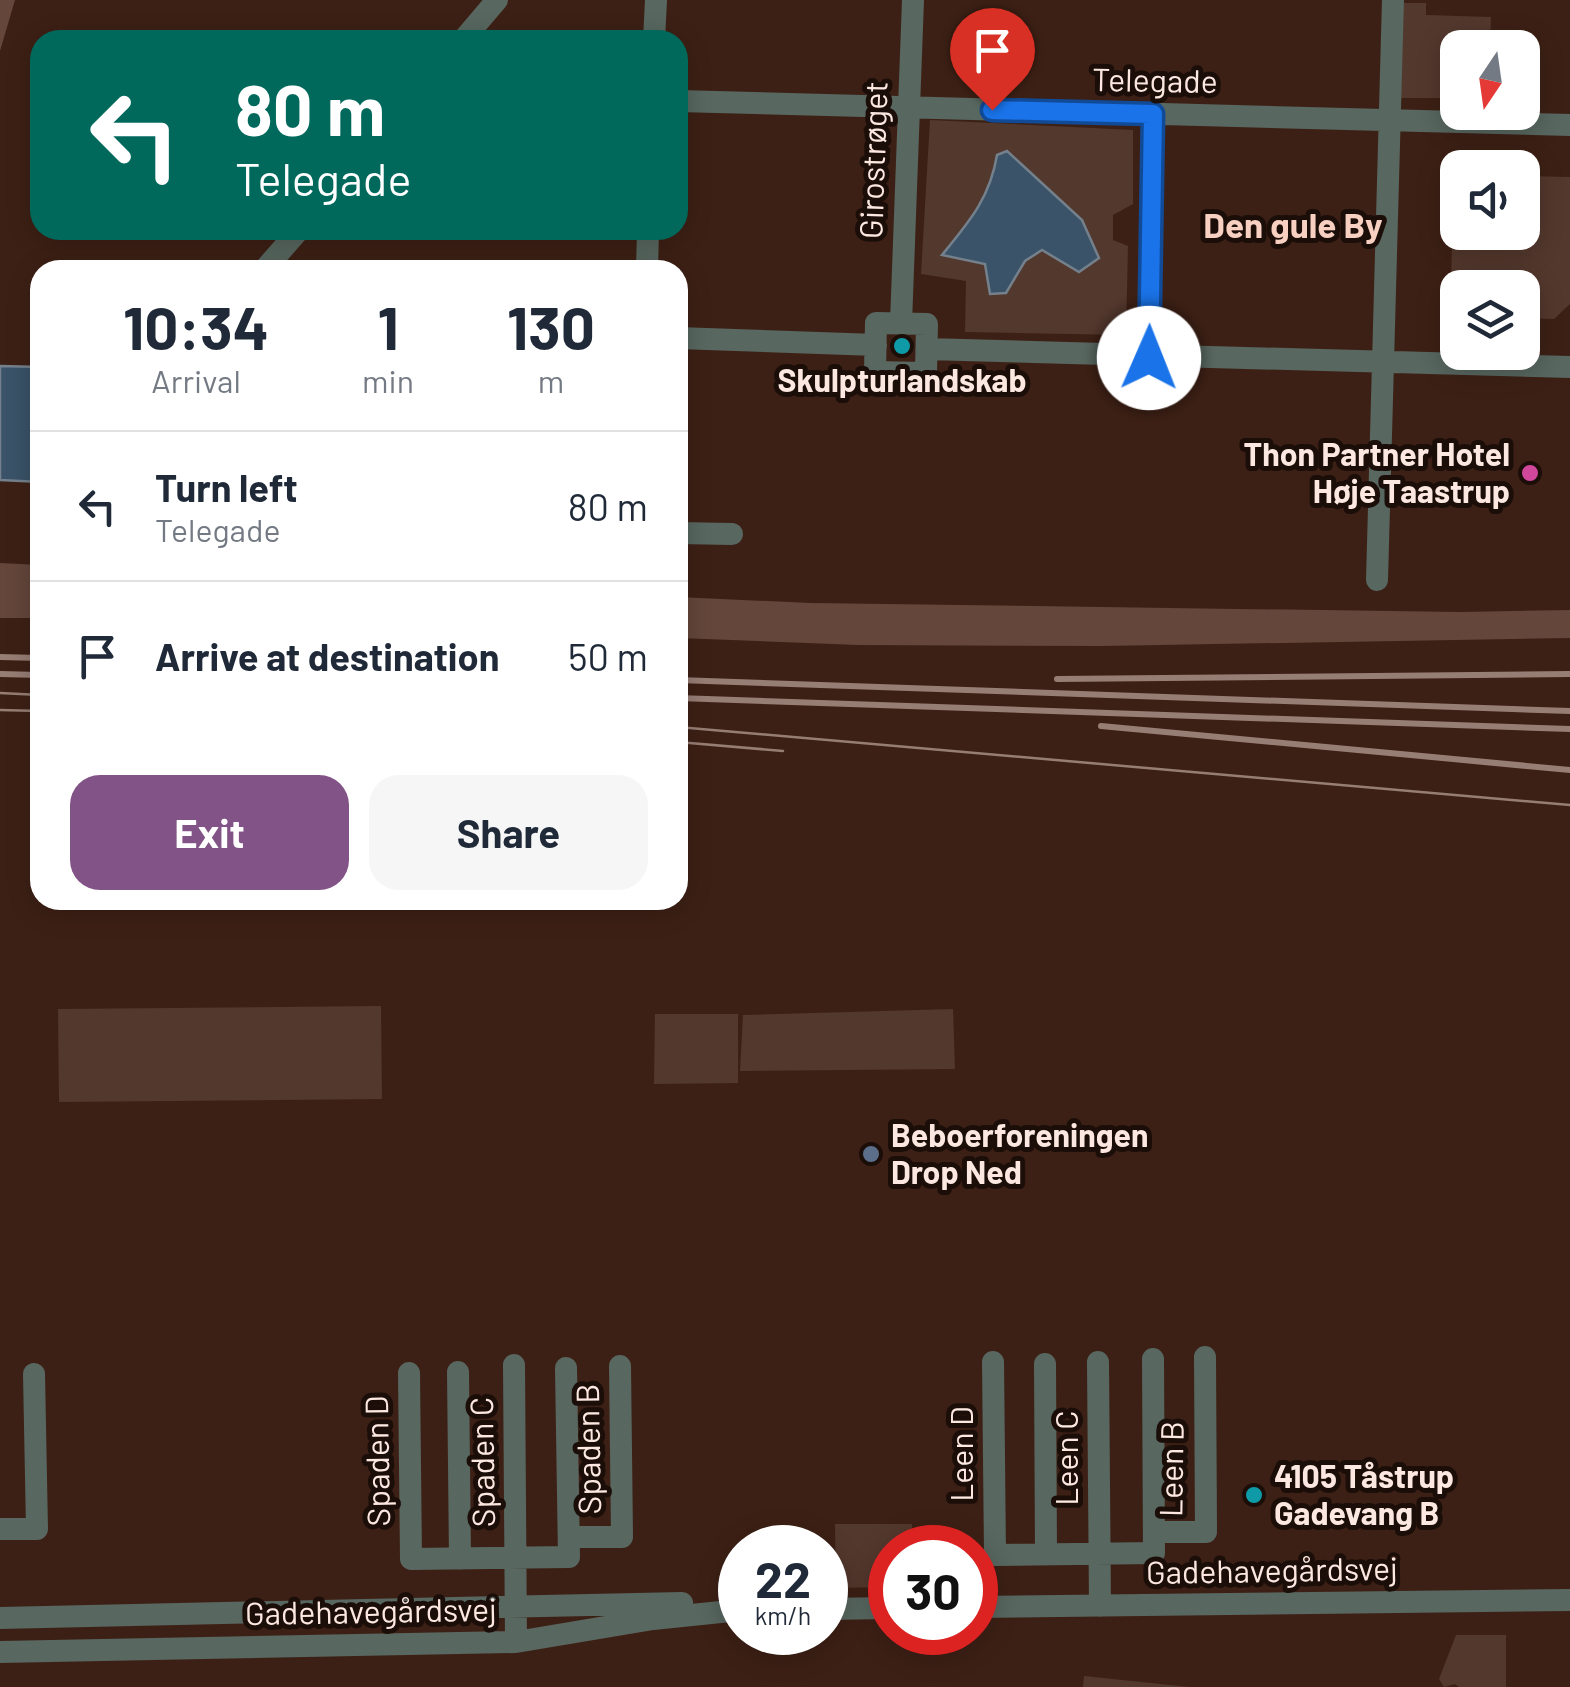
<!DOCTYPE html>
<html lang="en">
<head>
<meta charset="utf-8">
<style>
  body { margin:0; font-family:Barlow,sans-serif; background:#f6f6f7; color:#1f2937; height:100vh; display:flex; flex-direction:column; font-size:38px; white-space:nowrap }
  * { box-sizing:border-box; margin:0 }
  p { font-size:32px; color:#747a83 }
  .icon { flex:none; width:55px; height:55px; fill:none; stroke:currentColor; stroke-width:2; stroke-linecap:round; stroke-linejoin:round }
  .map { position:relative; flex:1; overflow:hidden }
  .drawer { position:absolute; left:30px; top:260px; width:658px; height:650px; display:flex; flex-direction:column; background:#fff; border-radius:30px; box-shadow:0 5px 25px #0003 }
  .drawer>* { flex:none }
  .banner { position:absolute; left:30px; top:30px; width:658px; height:210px; border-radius:30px; box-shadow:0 5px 25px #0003; background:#00695c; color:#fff; overflow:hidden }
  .needle { width:65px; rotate:193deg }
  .tools { position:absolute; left:1440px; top:30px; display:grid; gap:20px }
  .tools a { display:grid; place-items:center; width:100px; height:100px; border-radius:20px; background:#fff; box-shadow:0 5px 25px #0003; font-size:50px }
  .speed { position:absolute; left:718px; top:1525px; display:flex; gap:20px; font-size:50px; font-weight:700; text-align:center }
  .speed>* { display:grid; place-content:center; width:130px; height:130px; border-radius:50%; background:#fff; box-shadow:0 5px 25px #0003; line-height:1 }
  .speed small { font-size:25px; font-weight:400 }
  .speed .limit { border:15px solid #d22; background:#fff; color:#111 }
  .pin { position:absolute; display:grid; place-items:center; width:85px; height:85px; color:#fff; margin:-102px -42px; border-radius:50% 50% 50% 0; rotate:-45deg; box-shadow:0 0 10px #0007 }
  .pin .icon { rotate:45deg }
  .me { position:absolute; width:110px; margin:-55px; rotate:1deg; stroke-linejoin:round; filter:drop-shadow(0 0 8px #0008) }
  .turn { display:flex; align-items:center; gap:35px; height:210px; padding:0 40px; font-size:45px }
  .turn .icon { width:130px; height:130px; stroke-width:2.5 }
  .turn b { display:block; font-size:70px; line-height:85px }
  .eta { display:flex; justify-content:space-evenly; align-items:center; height:170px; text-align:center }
  .eta b { font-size:60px; font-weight:700; line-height:70px }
  .button { display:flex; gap:20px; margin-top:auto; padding:20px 40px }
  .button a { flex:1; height:115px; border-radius:30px; background:#825386; color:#fff; font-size:40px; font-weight:700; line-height:115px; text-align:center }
  .button a+a { background:#f6f6f7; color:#1f2937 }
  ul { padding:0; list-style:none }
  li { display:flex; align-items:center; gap:30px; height:150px; padding:0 40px; border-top:2px solid #e0e1e3 }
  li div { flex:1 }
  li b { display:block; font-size:38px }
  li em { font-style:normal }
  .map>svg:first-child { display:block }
  .green { fill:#53382d }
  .forest { fill:#64463a }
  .water { fill:#3a5368; stroke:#74808c; stroke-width:2.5 }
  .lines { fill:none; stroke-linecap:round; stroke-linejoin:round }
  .minor { stroke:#586760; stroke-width:22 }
  .tram { stroke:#977e75; stroke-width:2.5 }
  .rail { stroke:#977e75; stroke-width:6 }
  .route-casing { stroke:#114b97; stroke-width:25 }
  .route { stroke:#1a73e8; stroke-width:18 }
  .culture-dot { fill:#0f9aa8; stroke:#1b0e09; stroke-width:4 }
  .hotel-dot { fill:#d1479c; stroke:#1b0e09; stroke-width:4 }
  .service-dot { fill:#5c6f8a; stroke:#1b0e09; stroke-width:4 }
  .labels { text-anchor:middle; stroke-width:10; stroke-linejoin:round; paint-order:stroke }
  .street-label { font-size:32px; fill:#fce8e1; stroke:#1b0e09 }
  .poi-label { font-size:32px; font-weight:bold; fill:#fce8e1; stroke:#1b0e09; text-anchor:start }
  .neighbourhood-label { font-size:35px; font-weight:bold; fill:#f7d0c1; stroke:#1b0e09 }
</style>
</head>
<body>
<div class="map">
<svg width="1570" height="1687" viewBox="0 0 1570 1687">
  <rect width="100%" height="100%" fill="#3d2015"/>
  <!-- green -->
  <path class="green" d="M 1402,3 L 1426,3 L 1426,15 L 1491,17 L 1490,47 L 1458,48 L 1457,98 L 1399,98 Z
    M 930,120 L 1133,130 L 1133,204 L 1113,215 L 1113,240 L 1128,246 L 1126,335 L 965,332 L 966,281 L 921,274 Z
    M 1454,174 L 1457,174 L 1458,232 L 1522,232 L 1523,176 L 1570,177 L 1570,304 L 1554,319 L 1523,318 L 1522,288 L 1458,288 L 1457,316 L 1450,315 Z
    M 381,1006 L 382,1099 L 59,1102 L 58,1009 Z
    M 953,1009 L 955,1069 L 740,1071 L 743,1015 Z
    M 655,1014 L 738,1014 L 738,1083 L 654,1084 Z
    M 835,1524 L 912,1524 L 912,1547 L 890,1548 L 890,1587 L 836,1588 Z
    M 1456,1635 L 1506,1635 L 1506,1687 L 1459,1687 L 1455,1684 L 1444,1687 L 1439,1679 Z
    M 1084,1676 L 1189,1687 L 1083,1687 Z"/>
  <!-- forest -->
  <path class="forest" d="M 0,0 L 15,0 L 0,51 Z
    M 0,563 L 40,565 L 40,618 L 0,618 Z
    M 678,597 L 811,603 L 1461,612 L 1570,610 L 1570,638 L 1102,646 L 858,645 L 678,638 Z"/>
  <!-- water -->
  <path class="water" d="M 1007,151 L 1082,220 L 1099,258 L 1079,272 L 1042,250 L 1025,261 L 1006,293 L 990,294 L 985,264 L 942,255 C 969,222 990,198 997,155 Z
    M 0,366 L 40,367 L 40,482 L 0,480 Z"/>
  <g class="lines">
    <!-- minor -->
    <path class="minor" d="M 463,40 L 497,0
      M 654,40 L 656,0
      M 678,101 L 1570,125
      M 264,270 L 299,230
      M 647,270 L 648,230
      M 876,323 L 927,324 L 926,373 L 875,372 Z
      M 901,323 L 913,0
      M 678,338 L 876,345
      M 927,349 L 1570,367
      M 1149,358 L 1153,114
      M 678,533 L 732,534
      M 1377,580 L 1393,0
      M 993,1362 L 995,1555 L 1154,1553 L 1153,1359
      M 1098,1362 L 1100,1606
      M 1045,1364 L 1046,1554
      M 514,1365 L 516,1642
      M 458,1372 L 460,1559
      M 409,1373 L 411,1559 L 569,1557 L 566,1368
      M 0,1529 L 37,1529 L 34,1374
      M 1154,1532 L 1206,1532 L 1205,1357
      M 569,1537 L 622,1537 L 620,1366
      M 975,1607 L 1570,1600
      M 825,1609 L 890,1608
      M 0,1618 L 682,1603
      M 0,1652 L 516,1642 L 653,1619 L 740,1610"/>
    <!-- tram -->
    <path class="tram" d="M 0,693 L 40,695
      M 0,710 L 40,711
      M 678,727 L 1570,805
      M 678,742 L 783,751"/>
    <!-- rail -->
    <path class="rail" d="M 0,657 L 40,658
      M 0,674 L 40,675
      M 1057,679 L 1570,674
      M 678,680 L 1570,711
      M 678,698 L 1570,729
      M 1101,726 L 1570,770"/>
  </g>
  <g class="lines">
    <defs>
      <path id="route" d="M 992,110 L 1153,114 L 1149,358"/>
    </defs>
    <!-- route casing -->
    <use href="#route" class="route-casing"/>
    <!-- route -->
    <use href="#route" class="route"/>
  </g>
  <!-- markers -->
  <g class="culture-dot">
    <circle cx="902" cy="346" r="10"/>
    <circle cx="1254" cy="1495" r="10"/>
  </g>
  <circle class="hotel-dot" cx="1530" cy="473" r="10"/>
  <circle class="service-dot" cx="871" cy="1154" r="10"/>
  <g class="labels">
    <!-- street labels -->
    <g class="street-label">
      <text transform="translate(1155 81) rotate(1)" y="11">Telegade</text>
      <text transform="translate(874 160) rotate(-88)" y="11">Girostrøget</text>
      <text transform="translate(589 1449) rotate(-91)" y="11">Spaden B</text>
      <text transform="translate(962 1454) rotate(-90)" y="11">Leen D</text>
      <text transform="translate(1067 1458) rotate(-90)" y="11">Leen C</text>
      <text transform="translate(378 1461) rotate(-91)" y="11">Spaden D</text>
      <text transform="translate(483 1462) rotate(-91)" y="11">Spaden C</text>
      <text transform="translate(1172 1469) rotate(-89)" y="11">Leen B</text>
      <text transform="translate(1272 1571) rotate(-1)" y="11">Gadehavegårdsvej</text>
      <text transform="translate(371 1612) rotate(-1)" y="11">Gadehavegårdsvej</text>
    </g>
    <!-- poi labels -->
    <g class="poi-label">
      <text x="902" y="392" text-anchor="middle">Skulpturlandskab</text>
      <text x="1510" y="466" text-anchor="end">Thon Partner Hotel<tspan x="1510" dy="37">Høje Taastrup</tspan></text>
      <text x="891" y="1147">Beboerforeningen<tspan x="891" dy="37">Drop Ned</tspan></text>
      <text x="1274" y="1488">4105 Tåstrup<tspan x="1274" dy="37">Gadevang B</tspan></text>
    </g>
    <!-- neighbourhood labels -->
    <g class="neighbourhood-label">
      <text x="1293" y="238">Den gule By</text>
    </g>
  </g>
</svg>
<div class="tools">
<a><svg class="needle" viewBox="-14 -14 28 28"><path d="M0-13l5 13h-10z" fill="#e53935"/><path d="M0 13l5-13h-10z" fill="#747a83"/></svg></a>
<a><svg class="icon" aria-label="sound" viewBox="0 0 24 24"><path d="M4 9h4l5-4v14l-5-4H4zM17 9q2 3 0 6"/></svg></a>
<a><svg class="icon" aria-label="layers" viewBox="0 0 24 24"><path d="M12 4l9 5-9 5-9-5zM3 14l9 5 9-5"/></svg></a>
</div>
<div class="speed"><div>22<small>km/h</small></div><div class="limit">30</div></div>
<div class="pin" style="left:992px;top:110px;background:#d93025"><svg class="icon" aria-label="arrive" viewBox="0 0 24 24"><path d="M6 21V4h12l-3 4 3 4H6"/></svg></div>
<svg class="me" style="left:1149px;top:358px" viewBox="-20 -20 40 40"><circle r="19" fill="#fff"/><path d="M0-13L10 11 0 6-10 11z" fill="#1a73e8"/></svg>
<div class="banner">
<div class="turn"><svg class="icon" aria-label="left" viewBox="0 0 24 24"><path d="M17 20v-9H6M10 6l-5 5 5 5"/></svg><div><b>80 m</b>Telegade</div></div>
</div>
<section class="drawer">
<div class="eta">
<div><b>10:34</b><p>Arrival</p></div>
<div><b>1</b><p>min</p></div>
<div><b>130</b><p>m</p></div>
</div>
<ul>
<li><svg class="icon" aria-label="left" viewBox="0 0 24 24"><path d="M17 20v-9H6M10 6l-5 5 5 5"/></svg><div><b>Turn left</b><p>Telegade</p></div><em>80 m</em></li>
<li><svg class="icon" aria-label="arrive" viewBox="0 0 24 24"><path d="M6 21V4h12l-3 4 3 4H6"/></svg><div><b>Arrive at destination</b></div><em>50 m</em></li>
</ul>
<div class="button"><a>Exit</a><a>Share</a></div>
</section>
</div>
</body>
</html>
